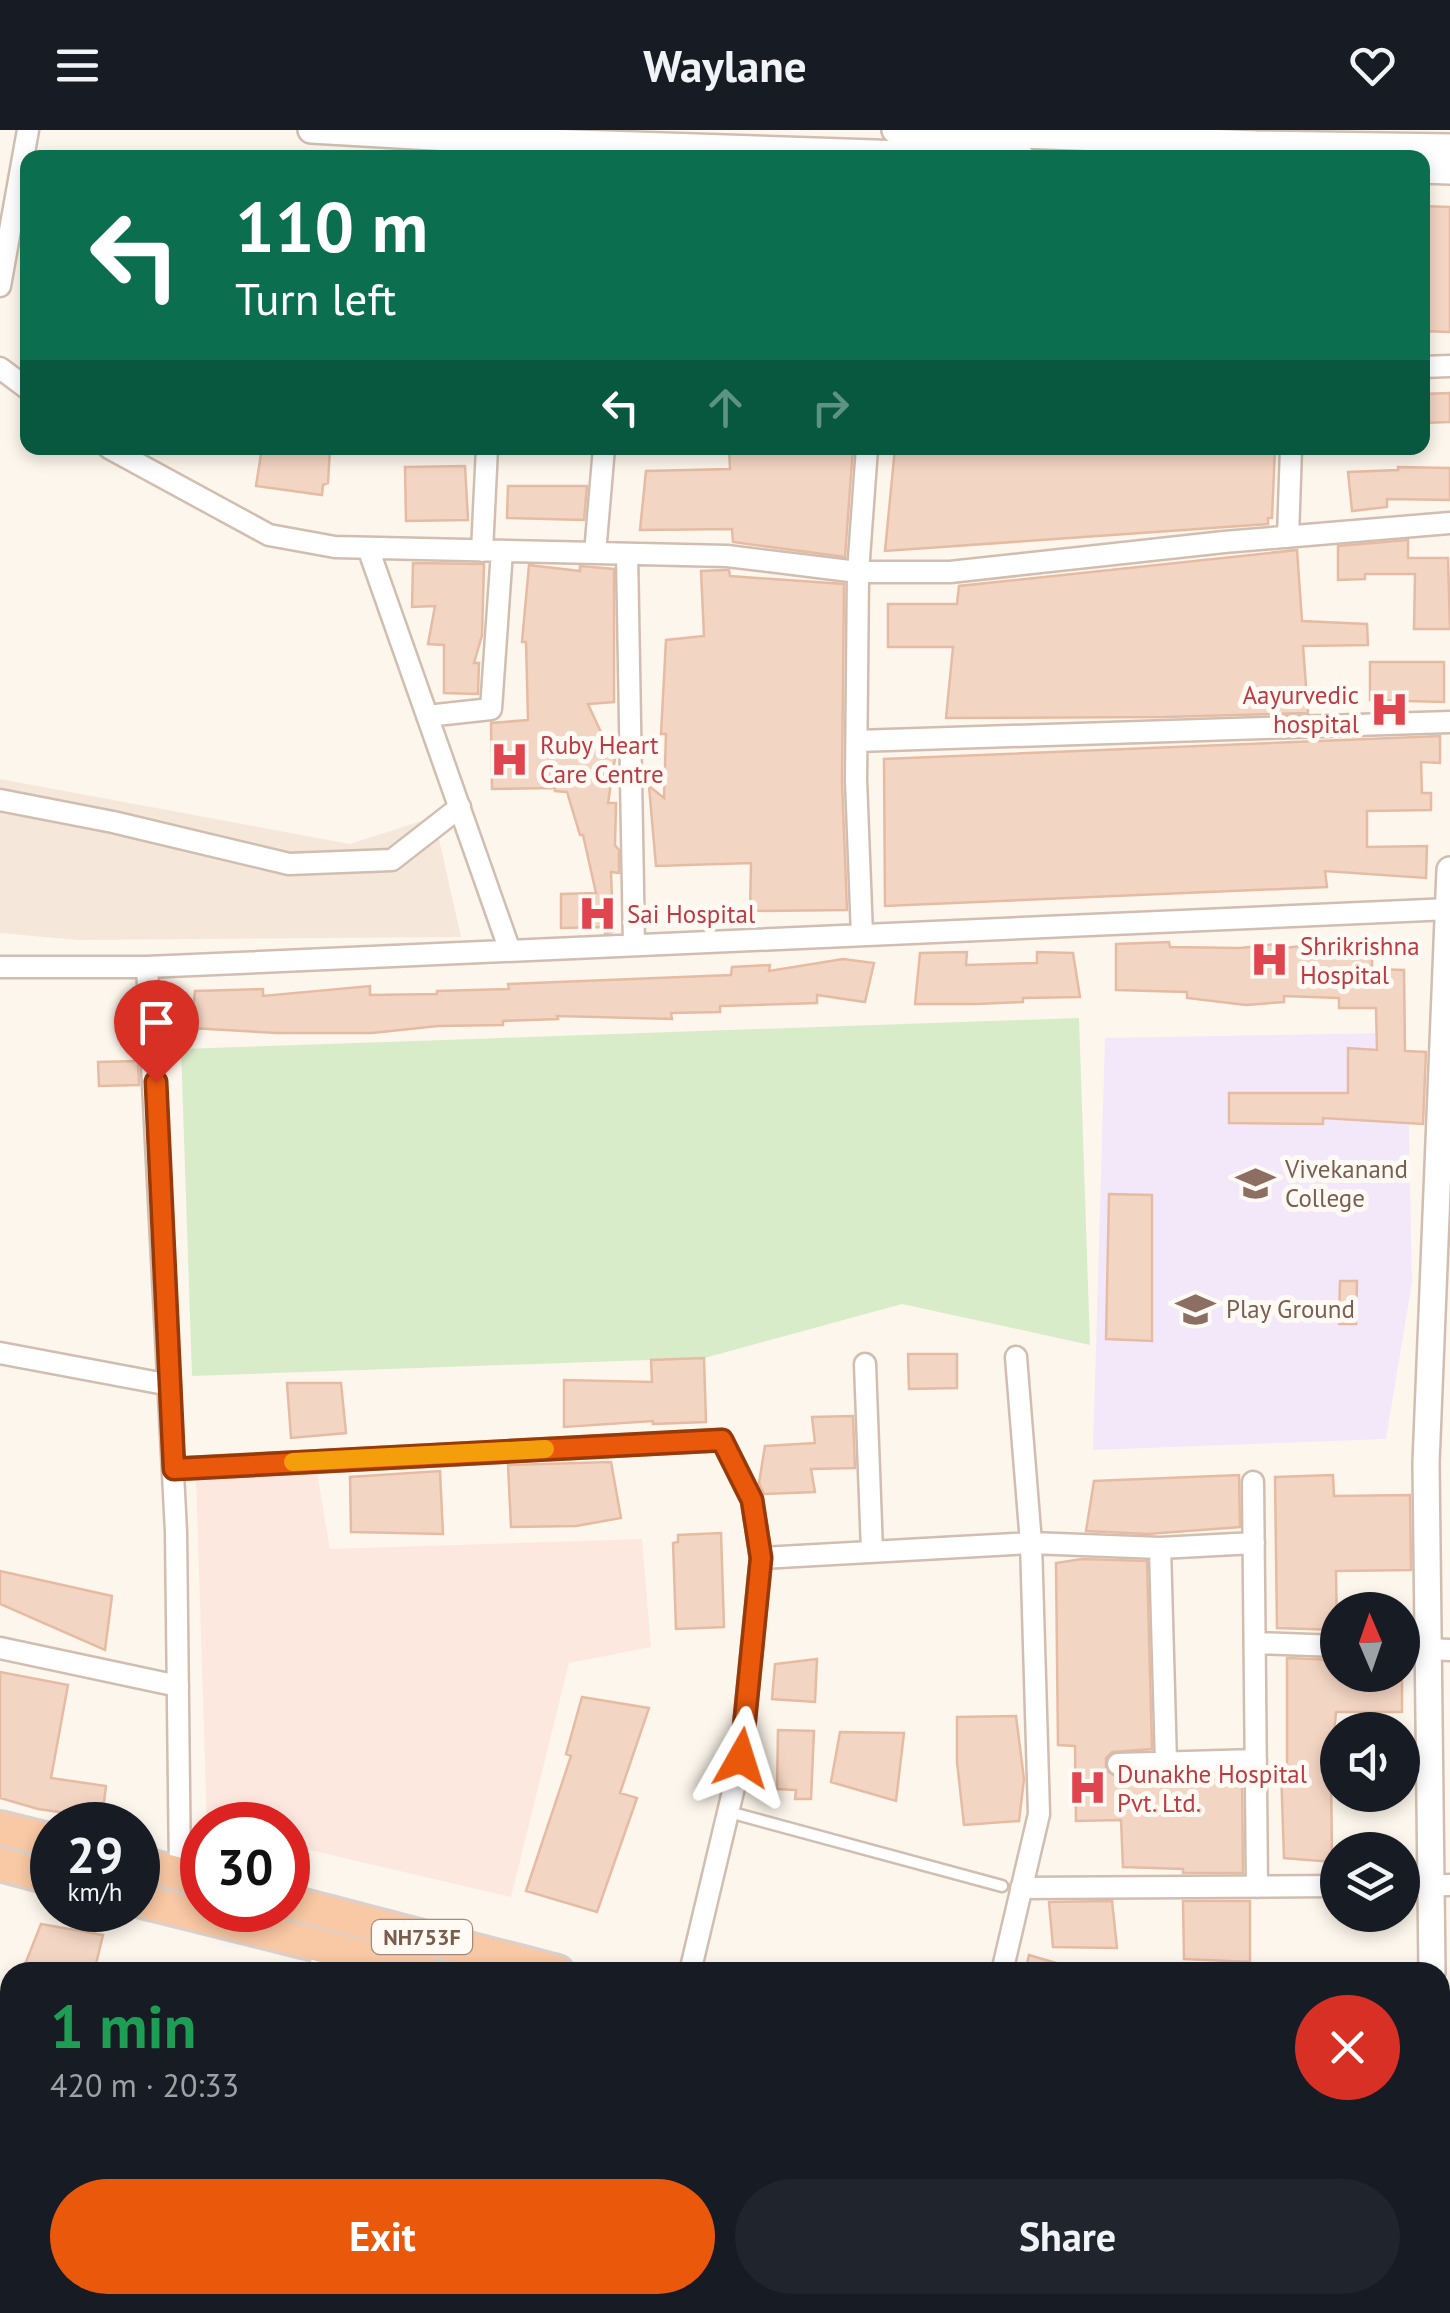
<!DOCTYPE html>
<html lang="en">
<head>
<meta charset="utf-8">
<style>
  body { margin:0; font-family:"PT Sans",sans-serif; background:#20242c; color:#f1f3f6; height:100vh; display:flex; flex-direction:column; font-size:38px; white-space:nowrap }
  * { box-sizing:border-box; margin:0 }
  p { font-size:32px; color:#9ea1a6 }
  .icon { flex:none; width:55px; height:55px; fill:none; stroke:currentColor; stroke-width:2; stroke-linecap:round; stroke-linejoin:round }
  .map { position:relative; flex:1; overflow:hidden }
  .panel { position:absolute; left:0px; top:1832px; width:1450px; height:352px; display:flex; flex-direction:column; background:#171b24; border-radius:30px 30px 0 0; box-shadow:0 5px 15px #0003 }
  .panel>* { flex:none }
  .hud { position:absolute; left:20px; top:20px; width:1410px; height:305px; border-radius:20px; box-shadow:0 5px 15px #0003; background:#0b6e4f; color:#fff; overflow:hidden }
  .needle { width:65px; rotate:358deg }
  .buttons { position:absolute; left:1320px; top:1462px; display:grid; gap:20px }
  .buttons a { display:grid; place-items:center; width:100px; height:100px; border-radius:50%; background:#171b24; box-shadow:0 5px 15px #0003; font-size:50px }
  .speed { position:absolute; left:30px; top:1672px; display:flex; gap:20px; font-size:50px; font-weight:700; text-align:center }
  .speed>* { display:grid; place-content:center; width:130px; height:130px; border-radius:50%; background:#171b24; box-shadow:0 5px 15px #0003; line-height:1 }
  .speed small { font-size:25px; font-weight:400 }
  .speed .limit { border:15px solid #d22; background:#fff; color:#111 }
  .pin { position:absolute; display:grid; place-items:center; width:85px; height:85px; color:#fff; margin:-102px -42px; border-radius:50% 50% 50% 0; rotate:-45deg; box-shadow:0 0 10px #0007 }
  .pin .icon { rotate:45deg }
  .me { position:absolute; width:110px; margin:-55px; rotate:6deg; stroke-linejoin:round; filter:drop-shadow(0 0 8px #0008) }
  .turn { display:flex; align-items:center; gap:35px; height:210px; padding:0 50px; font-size:45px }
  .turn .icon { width:130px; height:130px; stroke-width:2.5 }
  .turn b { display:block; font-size:70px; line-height:85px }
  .lanes { display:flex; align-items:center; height:95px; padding:0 50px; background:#0003; justify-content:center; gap:50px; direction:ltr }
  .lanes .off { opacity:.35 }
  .round { display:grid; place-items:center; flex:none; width:105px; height:105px; border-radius:52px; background:#20242c }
  .summary { display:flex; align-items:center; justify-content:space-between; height:170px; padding:0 50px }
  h1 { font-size:60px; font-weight:700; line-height:75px; color:#1e9e55 }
  .cta { display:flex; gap:20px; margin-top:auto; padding:20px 50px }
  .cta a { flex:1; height:115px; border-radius:60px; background:#ea580c; color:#fff; font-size:40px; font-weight:700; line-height:115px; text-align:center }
  .cta a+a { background:#20242c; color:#f1f3f6 }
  header { display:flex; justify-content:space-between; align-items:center; height:130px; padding:0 50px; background:#171b24; font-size:45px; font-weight:700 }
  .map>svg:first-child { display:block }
  .residential { fill:#f5e8da }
  .commercial { fill:#fde8e0 }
  .education { fill:#f3e8fa }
  .green { fill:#d8ecc9 }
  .building { fill:#f3d5c3; stroke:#e6bba3; stroke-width:2.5 }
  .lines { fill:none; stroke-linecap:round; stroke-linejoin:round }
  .service-casing { stroke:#d1beb0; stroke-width:15 }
  .minor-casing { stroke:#d1beb0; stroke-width:25 }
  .tertiary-casing { stroke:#d1beb0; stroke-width:30 }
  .trunk-casing { stroke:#dad1cd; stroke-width:38 }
  .service { stroke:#fff; stroke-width:10 }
  .minor { stroke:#fff; stroke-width:20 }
  .tertiary { stroke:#fff; stroke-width:25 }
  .trunk { stroke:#f9c8a4; stroke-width:32 }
  .route-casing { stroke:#983908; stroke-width:25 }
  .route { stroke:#ea580c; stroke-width:18 }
  .slow { stroke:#f59e0b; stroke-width:18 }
  .labels { text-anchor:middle; stroke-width:10; stroke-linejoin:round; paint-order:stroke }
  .shield { fill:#fffaf3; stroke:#a28b7f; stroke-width:2.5 }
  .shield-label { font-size:22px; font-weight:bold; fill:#7a5c4d }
  .health-label { font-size:25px; fill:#be3a42; stroke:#fffaf3; text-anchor:start }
  .education-label { font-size:25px; fill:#785e54; stroke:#fffaf3; text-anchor:start }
</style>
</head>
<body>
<header><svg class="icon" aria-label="menu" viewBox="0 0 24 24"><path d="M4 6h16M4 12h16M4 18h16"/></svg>Waylane<svg class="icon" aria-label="heart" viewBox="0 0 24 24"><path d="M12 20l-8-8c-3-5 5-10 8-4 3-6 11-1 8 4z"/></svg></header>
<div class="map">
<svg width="1450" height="2183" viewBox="0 0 1450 2183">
  <rect width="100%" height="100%" fill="#fdf6ec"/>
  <!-- residential -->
  <path class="residential" d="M 0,649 L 350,714 L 434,687 L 461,807 L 78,810 L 0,803 Z"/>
  <!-- commercial -->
  <path class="commercial" d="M 317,1343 L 330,1419 L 642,1409 L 651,1517 L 569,1533 L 511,1767 L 288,1715 L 288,1695 L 207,1695 L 196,1349 Z"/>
  <!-- education -->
  <path class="education" d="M 1389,903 L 1408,954 L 1412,1152 L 1386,1309 L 1093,1320 L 1105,908 Z"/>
  <!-- green -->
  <path class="green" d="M 1079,888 L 1090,1215 L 902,1174 L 704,1228 L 192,1246 L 181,919 Z"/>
  <!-- building -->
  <path class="building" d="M 1422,76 L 1450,77 L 1450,202 L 1422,201 Z
    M 1450,263 L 1450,292 L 1422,293 L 1422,264 Z
    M 262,318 L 330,318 L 328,353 L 323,355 L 322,365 L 256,356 Z
    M 729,318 L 853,318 L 845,427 L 733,412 L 732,399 L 640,400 L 646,341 L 730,339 Z
    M 895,318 L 1275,318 L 1272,388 L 1268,388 L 1268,394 L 885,421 Z
    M 465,336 L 468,390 L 406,391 L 405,337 Z
    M 1398,337 L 1450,338 L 1450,370 L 1387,369 L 1387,377 L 1352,381 L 1348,342 L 1398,340 Z
    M 508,356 L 587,356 L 584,390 L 507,388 Z
    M 1408,410 L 1408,428 L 1448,428 L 1450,499 L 1414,499 L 1415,444 L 1365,444 L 1365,449 L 1338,450 L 1338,416 Z
    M 1297,420 L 1302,491 L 1367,494 L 1368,515 L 1303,516 L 1308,583 L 1164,587 L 946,588 L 953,517 L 888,517 L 888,474 L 957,474 L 959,456 Z
    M 413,433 L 484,434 L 482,505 L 474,533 L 479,533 L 478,564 L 444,563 L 444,515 L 428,514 L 435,476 L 412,477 Z
    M 529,435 L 580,441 L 580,436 L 614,439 L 614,572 L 588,574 L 610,622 L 616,622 L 608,673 L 616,673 L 615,715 L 619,720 L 619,743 L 611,742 L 613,802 L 605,803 L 604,797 L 561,798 L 561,764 L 596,763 L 583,705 L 580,705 L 567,662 L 555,661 L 555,658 L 492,659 L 491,593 L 528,590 L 526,512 L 522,512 Z
    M 726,440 L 729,440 L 730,446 L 844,454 L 842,651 L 847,780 L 750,781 L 751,733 L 656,736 L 649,656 L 664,668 L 666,604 L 661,604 L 666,510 L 704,506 L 701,441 Z
    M 1370,532 L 1444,532 L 1444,572 L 1370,570 Z
    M 1440,606 L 1440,633 L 1421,632 L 1422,663 L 1431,663 L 1431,680 L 1367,681 L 1367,717 L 1427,716 L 1426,748 L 1325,741 L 1327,757 L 885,776 L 884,629 Z
    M 1169,812 L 1170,817 L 1240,818 L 1286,813 L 1286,818 L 1321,813 L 1324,827 L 1372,826 L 1372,839 L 1404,840 L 1405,921 L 1426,922 L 1423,994 L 1323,988 L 1323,994 L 1229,993 L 1229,963 L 1348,963 L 1348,918 L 1377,920 L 1376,878 L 1339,878 L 1339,868 L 1284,866 L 1284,872 L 1246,875 L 1187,868 L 1187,862 L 1116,860 L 1116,814 Z
    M 967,822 L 966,835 L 1037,833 L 1037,822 L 1073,823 L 1080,867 L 1023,868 L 1023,872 L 975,874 L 915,874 L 920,823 Z
    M 843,829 L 874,833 L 865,872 L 817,865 L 817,873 L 720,876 L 720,882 L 671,883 L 672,889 L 557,886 L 558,889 L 503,891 L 503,895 L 438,896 L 372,903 L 276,903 L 191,898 L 195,861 L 263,859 L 263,866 L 370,856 L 370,865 L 437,864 L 437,861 L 509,859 L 508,854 L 731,845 L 732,837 L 770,835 L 769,841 Z
    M 138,931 L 139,955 L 99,956 L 98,932 Z
    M 1109,1064 L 1152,1065 L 1152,1211 L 1106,1209 Z
    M 1340,1151 L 1357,1151 L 1356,1194 L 1339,1194 Z
    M 908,1224 L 957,1224 L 957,1258 L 909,1259 Z
    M 704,1228 L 706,1292 L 653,1294 L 653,1291 L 564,1297 L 564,1250 L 652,1252 L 651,1230 Z
    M 287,1253 L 341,1253 L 346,1303 L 291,1308 Z
    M 853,1286 L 855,1338 L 811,1339 L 815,1362 L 764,1364 L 759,1353 L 765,1316 L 815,1313 L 812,1287 Z
    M 611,1332 L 621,1388 L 576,1396 L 511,1397 L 508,1335 Z
    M 440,1341 L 443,1404 L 351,1402 L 350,1347 Z
    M 1239,1345 L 1240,1397 L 1148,1404 L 1086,1401 L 1094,1351 Z
    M 1333,1345 L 1334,1366 L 1410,1365 L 1411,1440 L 1336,1441 L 1337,1500 L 1277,1498 L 1275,1347 Z
    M 721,1403 L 724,1497 L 676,1499 L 673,1413 L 678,1412 L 678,1405 Z
    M 1082,1429 L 1147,1431 L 1152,1619 L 1112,1622 L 1106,1628 L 1106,1640 L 1118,1648 L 1242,1644 L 1243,1743 L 1183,1743 L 1183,1739 L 1123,1737 L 1121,1690 L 1076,1691 L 1075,1616 L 1058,1615 L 1056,1433 Z
    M 0,1441 L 112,1466 L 105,1520 L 0,1474 Z
    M 1287,1528 L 1338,1530 L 1338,1545 L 1402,1545 L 1402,1582 L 1336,1582 L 1331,1637 L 1332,1732 L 1284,1728 L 1281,1639 L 1287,1639 Z
    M 817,1529 L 815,1572 L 772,1569 L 775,1534 Z
    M 0,1542 L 68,1555 L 51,1648 L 106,1656 L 102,1688 L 38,1679 L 0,1668 Z
    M 582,1567 L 649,1578 L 620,1663 L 637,1668 L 597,1782 L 526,1761 L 571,1626 L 566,1624 Z
    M 1016,1586 L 1024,1649 L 1019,1691 L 964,1695 L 957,1632 L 957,1587 Z
    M 778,1600 L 814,1601 L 811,1669 L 795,1669 L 796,1660 L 777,1659 Z
    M 840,1602 L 904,1603 L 896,1671 L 831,1652 Z
    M 1112,1771 L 1117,1818 L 1053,1817 L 1049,1772 Z
    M 1183,1771 L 1250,1771 L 1250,1832 L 1184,1829 Z
    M 41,1794 L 103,1805 L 94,1842 L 22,1842 Z
    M 1029,1825 L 1073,1838 L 1073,1842 L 1025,1842 Z"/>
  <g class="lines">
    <defs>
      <path id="service" d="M 729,1682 L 1002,1756
        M 609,2183 L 611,2175"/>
      <path id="minor" d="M 0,156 L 28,0
        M 1422,237 L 1450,236
        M 0,238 L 28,259
        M 109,318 L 269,405 L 335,417 L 727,426 L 858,442 L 950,442 L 1224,412 L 1450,393
        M 1288,407 L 1291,318
        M 368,418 L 510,821
        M 482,421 L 487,318
        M 595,423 L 604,318
        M 627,424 L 634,815
        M 427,586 L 491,579 L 502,421
        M 857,611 L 1450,592
        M 0,670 L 113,692 L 289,734 L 392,730 L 460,677
        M 862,805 L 856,650 L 858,442 L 867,318
        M 0,837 L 147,837 L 1450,779
        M 147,837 L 176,1402 L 180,1744
        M 0,1223 L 170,1255
        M 865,1234 L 872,1421
        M 173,1339 L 722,1310 L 752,1370 L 761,1428 L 741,1628 L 690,1842
        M 1253,1352 L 1257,1757
        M 761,1428 L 1031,1413 L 1160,1418
        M 1255,1513 L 1338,1516
        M 0,1518 L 178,1556
        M 1402,1518 L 1450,1520
        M 1166,1633 L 1160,1418 L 1254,1413
        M 1118,1634 L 1256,1630
        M 1402,1756 L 1450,1755
        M 1021,1758 L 1338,1756
        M 319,1842 L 325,1817
        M 1002,1842 L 1039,1684 L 1031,1413 L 1016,1227
        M 0,2108 L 10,2107
        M 263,2175 L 264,2183
        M 1301,2175 L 1369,2183
        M 20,2183 L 21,2175
        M 478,2183 L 480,2175"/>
      <path id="tertiary" d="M 311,0 L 485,10 L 1022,28
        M 895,0 L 1256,14 L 1450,17
        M 1422,40 L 1450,41
        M 1432,1842 L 1426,1333 L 1450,740
        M 1128,2183 L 1130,2175"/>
      <path id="trunk" d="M 0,1698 L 52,1711
        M 138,1733 L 202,1750
        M 0,1734 L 52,1748
        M 138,1770 L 426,1842
        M 288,1772 L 557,1842
        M 1440,2042 L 1450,2042
        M 1440,2079 L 1450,2080"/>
    </defs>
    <!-- service casing -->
    <use href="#service" class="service-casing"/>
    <!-- minor casing -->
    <use href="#minor" class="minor-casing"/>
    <!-- tertiary casing -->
    <use href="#tertiary" class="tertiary-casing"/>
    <!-- trunk casing -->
    <use href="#trunk" class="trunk-casing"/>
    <!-- service -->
    <use href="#service" class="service"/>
    <!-- minor -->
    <use href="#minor" class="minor"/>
    <!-- tertiary -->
    <use href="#tertiary" class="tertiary"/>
    <!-- trunk -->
    <use href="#trunk" class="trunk"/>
  </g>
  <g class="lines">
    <defs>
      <path id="route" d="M 156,952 L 174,1339 L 722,1310 L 752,1370 L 761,1428 L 741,1628"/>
    </defs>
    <!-- route casing -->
    <use href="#route" class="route-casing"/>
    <!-- route -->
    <use href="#route" class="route"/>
    <!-- slow -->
    <path class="slow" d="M 293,1332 L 545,1319"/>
  </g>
  <!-- icons -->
  <defs>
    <symbol id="hospital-bare" viewBox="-9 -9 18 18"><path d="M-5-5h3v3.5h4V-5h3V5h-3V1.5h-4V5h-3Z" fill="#e0444e" stroke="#fffaf3" stroke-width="2.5" paint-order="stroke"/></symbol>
    <symbol id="university-bare" viewBox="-9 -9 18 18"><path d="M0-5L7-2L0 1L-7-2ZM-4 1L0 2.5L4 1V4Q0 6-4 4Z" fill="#8d6e63" stroke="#fffaf3" stroke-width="2.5" paint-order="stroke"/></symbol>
  </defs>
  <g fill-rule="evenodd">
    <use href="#hospital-bare" x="1362" y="552" width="55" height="55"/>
    <use href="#hospital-bare" x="482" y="602" width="55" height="55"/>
    <use href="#hospital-bare" x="570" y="756" width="55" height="55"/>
    <use href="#hospital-bare" x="1242" y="802" width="55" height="55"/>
    <use href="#university-bare" x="1228" y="1026" width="55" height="55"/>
    <use href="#university-bare" x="1168" y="1152" width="55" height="55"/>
    <use href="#hospital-bare" x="1060" y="1630" width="55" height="55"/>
  </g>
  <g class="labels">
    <!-- shield labels -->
    <rect class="shield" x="372" y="1790" width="100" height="34" rx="8"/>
    <g class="shield-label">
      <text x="422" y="1815">NH753F</text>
    </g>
    <!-- health labels -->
    <g class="health-label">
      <text x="1359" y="574" text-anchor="end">Aayurvedic<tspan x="1359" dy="29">hospital</tspan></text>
      <text x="540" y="624">Ruby Heart<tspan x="540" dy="29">Care Centre</tspan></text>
      <text x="627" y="793">Sai Hospital</text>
      <text x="1300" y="825">Shrikrishna<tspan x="1300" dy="29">Hospital</tspan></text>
      <text x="1117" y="1653">Dunakhe Hospital<tspan x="1117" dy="29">Pvt. Ltd.</tspan></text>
    </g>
    <!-- education labels -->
    <g class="education-label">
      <text x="1285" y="1048">Vivekanand<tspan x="1285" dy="29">College</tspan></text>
      <text x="1226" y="1188">Play Ground</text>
    </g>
  </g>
</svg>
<div class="buttons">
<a><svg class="needle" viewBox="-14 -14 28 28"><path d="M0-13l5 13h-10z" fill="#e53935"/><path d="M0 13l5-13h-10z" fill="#9ea1a6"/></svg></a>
<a><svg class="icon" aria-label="sound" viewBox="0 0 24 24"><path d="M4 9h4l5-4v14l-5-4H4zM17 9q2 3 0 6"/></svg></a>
<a><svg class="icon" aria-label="layers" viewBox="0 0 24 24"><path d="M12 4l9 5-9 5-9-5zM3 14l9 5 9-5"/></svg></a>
</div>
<div class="speed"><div>29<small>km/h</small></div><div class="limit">30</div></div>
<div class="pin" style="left:156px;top:952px;background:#d93025"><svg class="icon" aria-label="arrive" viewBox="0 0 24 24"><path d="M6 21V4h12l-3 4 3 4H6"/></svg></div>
<svg class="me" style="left:741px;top:1628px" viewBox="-20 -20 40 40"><path d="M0-17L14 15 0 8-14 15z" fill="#ea580c" stroke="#fff" stroke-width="4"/></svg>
<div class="hud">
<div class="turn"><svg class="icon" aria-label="left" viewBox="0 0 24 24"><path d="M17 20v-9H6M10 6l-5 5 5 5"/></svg><div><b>110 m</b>Turn left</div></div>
<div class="lanes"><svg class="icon" aria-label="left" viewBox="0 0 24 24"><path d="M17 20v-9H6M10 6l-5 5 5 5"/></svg><svg class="icon off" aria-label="ahead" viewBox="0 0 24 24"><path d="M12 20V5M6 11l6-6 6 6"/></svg><svg class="icon off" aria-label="right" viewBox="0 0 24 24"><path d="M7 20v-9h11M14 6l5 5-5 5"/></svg></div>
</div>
<section class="panel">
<div class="summary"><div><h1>1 min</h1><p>420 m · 20:33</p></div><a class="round" style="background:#d93025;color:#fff"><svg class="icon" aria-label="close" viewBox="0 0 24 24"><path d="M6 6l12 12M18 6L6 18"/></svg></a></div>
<div class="cta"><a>Exit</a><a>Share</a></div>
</section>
</div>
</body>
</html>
